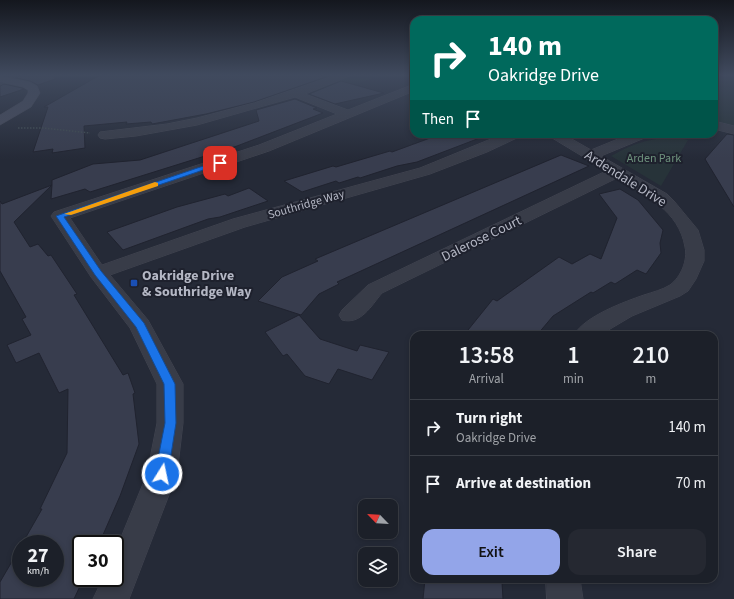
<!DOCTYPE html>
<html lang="en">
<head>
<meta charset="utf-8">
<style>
  body { margin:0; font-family:"Source Sans 3",sans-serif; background:#252831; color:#f1f3f6; height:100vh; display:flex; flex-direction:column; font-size:15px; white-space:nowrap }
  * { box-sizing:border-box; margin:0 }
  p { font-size:13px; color:#a0a3a8 }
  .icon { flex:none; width:22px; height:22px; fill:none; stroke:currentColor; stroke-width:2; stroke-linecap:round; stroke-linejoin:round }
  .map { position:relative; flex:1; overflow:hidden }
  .panel { position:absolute; left:410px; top:331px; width:308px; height:252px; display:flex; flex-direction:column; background:#1c2029; border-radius:12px; box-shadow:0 2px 6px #0003,0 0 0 1px #3a3e46 }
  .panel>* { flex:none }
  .hud { position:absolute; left:410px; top:16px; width:308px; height:122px; border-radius:12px; box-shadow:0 2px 6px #0003,0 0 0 1px #3a3e46; background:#00695c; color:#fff; overflow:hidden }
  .needle { width:26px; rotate:295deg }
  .controls { position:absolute; left:358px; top:499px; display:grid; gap:8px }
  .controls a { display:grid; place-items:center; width:40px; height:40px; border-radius:8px; background:#1c2029; box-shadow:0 2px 6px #0003,0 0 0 1px #3a3e46; font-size:20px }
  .speed { position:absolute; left:12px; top:535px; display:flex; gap:8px; font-size:20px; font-weight:700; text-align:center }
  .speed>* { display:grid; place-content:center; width:52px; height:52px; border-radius:50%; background:#1c2029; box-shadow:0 2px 6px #0003,0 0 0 1px #3a3e46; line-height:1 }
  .speed small { font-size:10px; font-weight:400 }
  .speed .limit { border:2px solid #111; border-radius:6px; background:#fff; color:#111 }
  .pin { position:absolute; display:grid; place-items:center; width:34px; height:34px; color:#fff; margin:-17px; border-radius:8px; box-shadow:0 2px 6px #0006 }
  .me { position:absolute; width:44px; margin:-22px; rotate:10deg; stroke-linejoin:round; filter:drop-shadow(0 0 3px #0008) }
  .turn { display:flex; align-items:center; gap:14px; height:84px; padding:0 12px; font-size:18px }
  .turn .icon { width:52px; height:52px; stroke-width:2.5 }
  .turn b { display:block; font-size:28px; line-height:34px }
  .then { display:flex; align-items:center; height:38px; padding:0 12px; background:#0003; gap:8px; font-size:15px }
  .eta { display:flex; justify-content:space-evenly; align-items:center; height:68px; text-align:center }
  .eta b { font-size:24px; font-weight:600; line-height:28px }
  .button { display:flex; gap:8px; margin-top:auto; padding:8px 12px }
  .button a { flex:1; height:46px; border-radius:12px; background:#93a5e9; color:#111; font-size:16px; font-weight:600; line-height:46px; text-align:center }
  .button a+a { background:#252831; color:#f1f3f6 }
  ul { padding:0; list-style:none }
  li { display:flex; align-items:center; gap:12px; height:56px; padding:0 12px; border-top:1px solid #3a3e46 }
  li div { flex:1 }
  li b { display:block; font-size:15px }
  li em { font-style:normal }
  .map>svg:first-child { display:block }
  .green { fill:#273339 }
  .building { fill:#383d4e; stroke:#20232f }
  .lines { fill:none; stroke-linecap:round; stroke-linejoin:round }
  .street-casing { stroke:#424551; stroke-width:1 }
  .secondary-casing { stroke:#424551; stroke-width:1 }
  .path { stroke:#404c51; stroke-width:1.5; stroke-dasharray:1.5 1.5; stroke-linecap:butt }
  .street { fill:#383c48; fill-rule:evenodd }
  .secondary { fill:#474b5b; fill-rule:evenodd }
  .route { fill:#1a73e8; stroke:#114b97 }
  .slow { fill:#f59e0b }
  .transit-dot { fill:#1a4fb4; stroke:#1e212d; stroke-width:1.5 }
  .labels { text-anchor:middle; stroke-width:4; stroke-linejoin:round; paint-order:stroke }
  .far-park-label { font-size:12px; fill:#6e927d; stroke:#1e212d }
  .far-street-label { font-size:12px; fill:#b4b7c4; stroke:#1e212d }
  .street-label { font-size:14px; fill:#b4b7c4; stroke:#1e212d }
  .poi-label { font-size:14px; font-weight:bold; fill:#b4b7c4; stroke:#1e212d; text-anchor:start }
</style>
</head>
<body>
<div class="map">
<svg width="734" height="599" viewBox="0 0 734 599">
  <rect width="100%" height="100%" fill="#252a37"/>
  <!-- green -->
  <path class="green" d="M 353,75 L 385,75 L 318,94 L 311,90 Z
    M 714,75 L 734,75 L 734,127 L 714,122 L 714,113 L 718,110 L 714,108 Z
    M 674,137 L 688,140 L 661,186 L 611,156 C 635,143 647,139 674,137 Z"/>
  <!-- building -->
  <path class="building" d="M 20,75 L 55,75 L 55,79 L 38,85 L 30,81 L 17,78 Z
    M 100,75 L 320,75 L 326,77 L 254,102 L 206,114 L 152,124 L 151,122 L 126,124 L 127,122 L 84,126 L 85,148 L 52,153 L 53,149 L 33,152 L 48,107 L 44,107 Z
    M 341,81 L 384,93 L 335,104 L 309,94 Z
    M 4,84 L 22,88 L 24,89 L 0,97 L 0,86 Z
    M 295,99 L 317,108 L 313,109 L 323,113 L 237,146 L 90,192 L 85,189 L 51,199 L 52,185 L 14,222 L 30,247 L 38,244 L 48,256 L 51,255 L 77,294 L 74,295 L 123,375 L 128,373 L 135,393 L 133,394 L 139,444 L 120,496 L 99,544 L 81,544 L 81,584 L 74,599 L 0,599 L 0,582 L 21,546 L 21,578 L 55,578 L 55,544 L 22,544 L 42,509 L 40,509 L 67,453 L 68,389 L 59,393 L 39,353 L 16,363 L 7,345 L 31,335 L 22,319 L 26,317 L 0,271 L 0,201 L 2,204 L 52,185 L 52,180 L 93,164 L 140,160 L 259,121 L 256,110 Z
    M 441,134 L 484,134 L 485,136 L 417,162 L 397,166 L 360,178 L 358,177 L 339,183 L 336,181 L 302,192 L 284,181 L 333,166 L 336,167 L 390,151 L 392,152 Z
    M 727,134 L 734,135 L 734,207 L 705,159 Z
    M 561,155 L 589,166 L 337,282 L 339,284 L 319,294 L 301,315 L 258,301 L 282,277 L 318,261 L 315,259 Z
    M 249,188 L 268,201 L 220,217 L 208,219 L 123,250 L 107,232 L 177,207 L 225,194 L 228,196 Z
    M 620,189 L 638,200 L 663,230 L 660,243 L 661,253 L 646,274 L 637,270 L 615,284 L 611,282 L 593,293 L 591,292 L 553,316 L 537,335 L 464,335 L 493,299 L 497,301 L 559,257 L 572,264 L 590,254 L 601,259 L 617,218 L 599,194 Z
    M 299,315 L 320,339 L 357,351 L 360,345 L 389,352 L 372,380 L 338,369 L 329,384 L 305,376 L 287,354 L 283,356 L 265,332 Z
    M 425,579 L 485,579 L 502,582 L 503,599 L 423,599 Z"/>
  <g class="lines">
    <defs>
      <path id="street" d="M 5,75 L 19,75 L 0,85 L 0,78 Z
        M 336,75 L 352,75 L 305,94 L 348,110 L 414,84 L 414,91 L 269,151 L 70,218 L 102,265 L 233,219 L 420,168 L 503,134 L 521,134 L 519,137 L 487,152 L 430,174 L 245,227 L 110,275 L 148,320 L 183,384 L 183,423 L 177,474 L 129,599 L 93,599 L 103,578 L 115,578 L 115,552 L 147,474 L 157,423 L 157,384 L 130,328 L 91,277 L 51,216 L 54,212 L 259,145 L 337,114 L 295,97 L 197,125 L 136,136 L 105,139 L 100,138 L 98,135 L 100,132 L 167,124 L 197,118 L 254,103 Z
        M 714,121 L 734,126 L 734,134 L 714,129 Z
        M 546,134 L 563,134 L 591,150 L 630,134 L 649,134 L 647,137 L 601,156 L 667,194 L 674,201 L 698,230 L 704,250 L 704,261 L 696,279 L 688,291 L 680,296 L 632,316 L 600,335 L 574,335 C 585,316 624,302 644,295 C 653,292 662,290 670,285 C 681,277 688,260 685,247 C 679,211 646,195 617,178 L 382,293 C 371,306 361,325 342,320 L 339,315 L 342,310 L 368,285 L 606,171 Z
        M 546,579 L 580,579 L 583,599 L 547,599 Z"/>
      <path id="secondary" d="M 0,76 L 30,82 L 37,86 L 40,93 L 31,107 L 0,125 L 0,115 L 23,101 L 28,93 L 28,90 L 23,87 L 0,82 Z"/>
    </defs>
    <!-- street casing -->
    <use href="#street" class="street-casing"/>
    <!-- secondary casing -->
    <use href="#secondary" class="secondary-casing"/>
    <!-- path -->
    <path class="path" d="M 18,128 L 43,128 L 90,133"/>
    <!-- street -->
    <use href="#street" class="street"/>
    <!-- secondary -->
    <use href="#secondary" class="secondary"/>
  </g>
  <!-- sky -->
  <linearGradient id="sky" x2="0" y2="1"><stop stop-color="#14171e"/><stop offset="0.47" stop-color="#404a5e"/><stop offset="1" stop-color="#404a5e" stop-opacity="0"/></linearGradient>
  <rect width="734" height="159" fill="url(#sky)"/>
  <!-- route -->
  <path class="route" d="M 218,161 L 224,163 L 64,217 L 101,271 L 144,323 L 175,384 L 176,423 L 168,474 L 166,477 L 162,479 L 157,477 L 155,474 L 165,423 L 164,384 L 136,327 L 95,275 L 56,216 Z"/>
  <!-- slow -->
  <path class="slow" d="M 155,182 L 158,183 L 158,186 L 71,215 L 64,214 Z"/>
  <!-- markers -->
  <rect class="transit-dot" x="130" y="279" width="8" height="8" rx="2"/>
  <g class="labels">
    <!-- far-park labels -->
    <g class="far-park-label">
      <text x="654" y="162">Arden Park</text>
    </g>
    <!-- far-street labels -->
    <g class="far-street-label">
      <text transform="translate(306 204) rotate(-16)" y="4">Southridge Way</text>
    </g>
    <!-- street labels -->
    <g class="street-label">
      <text transform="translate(626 178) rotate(32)" y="5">Ardendale Drive</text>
      <text transform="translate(481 238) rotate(-26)" y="5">Dalerose Court</text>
    </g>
    <!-- poi labels -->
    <g class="poi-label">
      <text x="142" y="280">Oakridge Drive<tspan x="142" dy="16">&amp; Southridge Way</tspan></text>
    </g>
  </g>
</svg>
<div class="controls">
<a><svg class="needle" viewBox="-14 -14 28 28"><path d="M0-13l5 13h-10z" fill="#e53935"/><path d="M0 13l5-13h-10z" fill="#a0a3a8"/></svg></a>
<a><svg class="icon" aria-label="layers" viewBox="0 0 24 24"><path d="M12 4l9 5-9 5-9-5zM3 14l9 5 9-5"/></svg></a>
</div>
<div class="speed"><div>27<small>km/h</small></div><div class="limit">30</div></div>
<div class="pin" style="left:220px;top:163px;background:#d93025"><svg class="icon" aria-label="arrive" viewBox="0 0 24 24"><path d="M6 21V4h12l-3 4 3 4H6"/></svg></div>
<svg class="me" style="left:162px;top:474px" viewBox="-20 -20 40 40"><circle r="17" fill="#1a73e8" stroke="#fff" stroke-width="3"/><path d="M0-11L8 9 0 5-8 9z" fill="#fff"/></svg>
<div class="hud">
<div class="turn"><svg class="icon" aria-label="right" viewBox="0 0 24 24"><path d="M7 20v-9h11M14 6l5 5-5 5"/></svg><div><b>140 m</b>Oakridge Drive</div></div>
<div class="then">Then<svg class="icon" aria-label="arrive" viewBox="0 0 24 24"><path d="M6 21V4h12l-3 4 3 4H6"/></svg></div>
</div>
<section class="panel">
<div class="eta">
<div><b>13:58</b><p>Arrival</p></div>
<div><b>1</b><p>min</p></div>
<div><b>210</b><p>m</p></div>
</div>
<ul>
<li><svg class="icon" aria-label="right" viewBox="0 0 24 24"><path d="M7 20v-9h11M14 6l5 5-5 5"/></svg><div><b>Turn right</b><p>Oakridge Drive</p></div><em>140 m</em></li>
<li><svg class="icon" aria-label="arrive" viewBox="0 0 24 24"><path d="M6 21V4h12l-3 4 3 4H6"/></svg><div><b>Arrive at destination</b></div><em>70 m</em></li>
</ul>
<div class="button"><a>Exit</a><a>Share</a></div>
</section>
</div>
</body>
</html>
